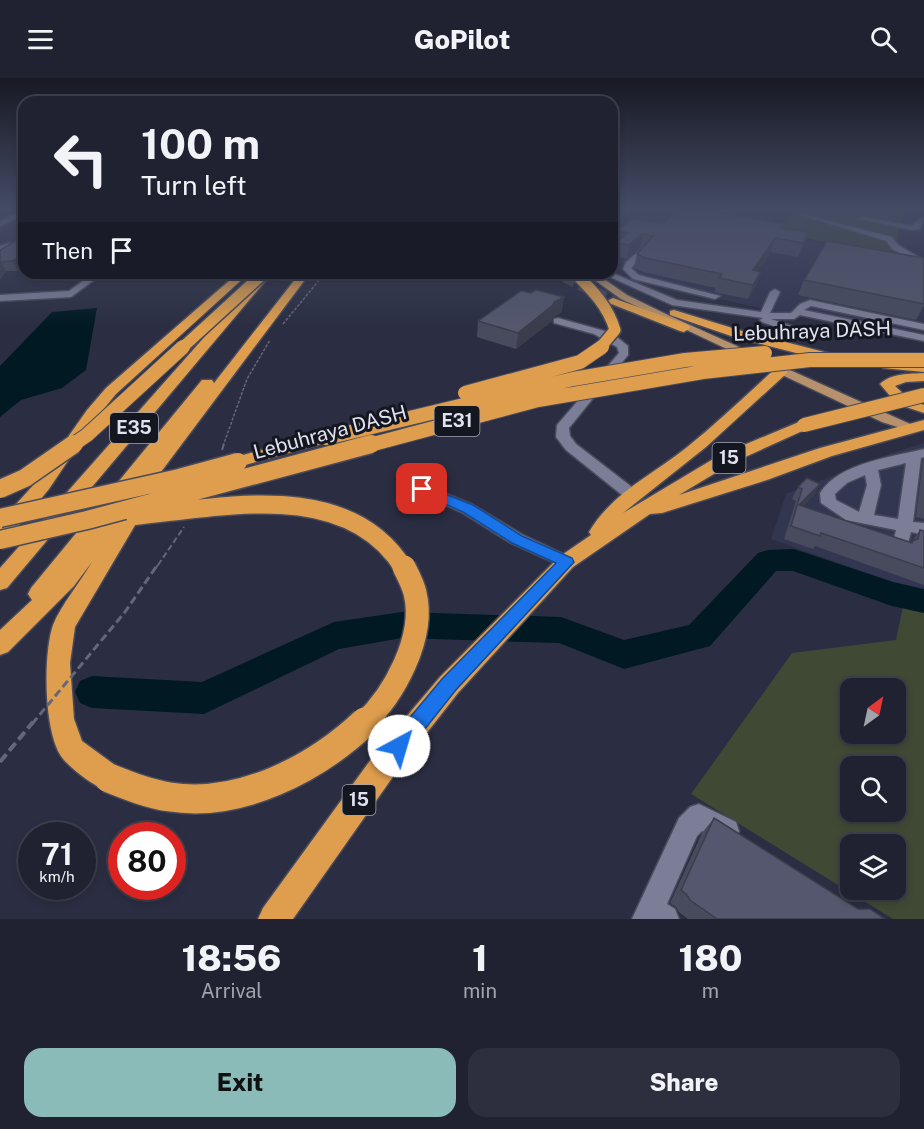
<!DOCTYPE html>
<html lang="en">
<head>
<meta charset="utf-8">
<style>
  body { margin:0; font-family:"Public Sans",sans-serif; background:#2d2f3e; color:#f1f3f6; height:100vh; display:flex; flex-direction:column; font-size:22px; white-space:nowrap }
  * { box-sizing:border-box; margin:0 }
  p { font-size:20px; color:#a2a4ac }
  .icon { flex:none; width:33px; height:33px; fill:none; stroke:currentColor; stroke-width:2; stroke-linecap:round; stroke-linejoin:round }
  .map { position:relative; height:841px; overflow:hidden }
  .side { display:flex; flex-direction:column; background:#202232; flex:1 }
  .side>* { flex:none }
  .top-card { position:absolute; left:18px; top:18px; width:600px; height:183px; border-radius:18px; box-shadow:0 3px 9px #0003,0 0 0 2px #3d3f4d; background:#202232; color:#f1f3f6; overflow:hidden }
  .needle { width:39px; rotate:33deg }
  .buttons { position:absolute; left:840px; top:600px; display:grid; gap:12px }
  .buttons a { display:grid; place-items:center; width:66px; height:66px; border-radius:12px; background:#202232; box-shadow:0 3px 9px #0003,0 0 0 2px #3d3f4d; font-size:30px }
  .speed { position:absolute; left:18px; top:744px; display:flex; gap:12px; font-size:30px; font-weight:700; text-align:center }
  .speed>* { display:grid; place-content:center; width:78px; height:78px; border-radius:50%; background:#202232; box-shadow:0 3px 9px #0003,0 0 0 2px #3d3f4d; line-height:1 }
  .speed small { font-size:15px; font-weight:400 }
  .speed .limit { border:9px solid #d22; background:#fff; color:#111 }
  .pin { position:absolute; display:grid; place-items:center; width:51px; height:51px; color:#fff; margin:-26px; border-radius:12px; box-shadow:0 3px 9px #0006 }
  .me { position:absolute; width:66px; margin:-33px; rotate:39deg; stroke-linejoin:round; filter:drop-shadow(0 0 4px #0008) }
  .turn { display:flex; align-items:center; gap:21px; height:126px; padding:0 24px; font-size:27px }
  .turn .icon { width:78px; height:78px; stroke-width:2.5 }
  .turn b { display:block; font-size:42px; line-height:51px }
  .then { display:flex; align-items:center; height:57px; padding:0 24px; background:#0003; gap:12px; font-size:22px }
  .eta { display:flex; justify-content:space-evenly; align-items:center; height:102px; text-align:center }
  .eta b { font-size:36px; font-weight:800; line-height:42px }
  .cta { display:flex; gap:12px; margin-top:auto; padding:12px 24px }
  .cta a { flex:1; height:69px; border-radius:18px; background:#8bbbb9; color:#111; font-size:24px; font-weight:800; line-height:69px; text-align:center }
  .cta a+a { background:#2d2f3e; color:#f1f3f6 }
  header { display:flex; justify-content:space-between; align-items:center; height:78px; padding:0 24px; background:#202232; font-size:27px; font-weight:800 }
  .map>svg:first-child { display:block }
  .built { fill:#333651 }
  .green { fill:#3f4934; fill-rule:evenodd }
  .water { fill:#001922 }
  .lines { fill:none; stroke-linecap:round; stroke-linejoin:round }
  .river { fill:#001922; fill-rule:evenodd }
  .highway-tunnel { stroke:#46495c; stroke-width:11; stroke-dasharray:11 6; stroke-linecap:butt }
  .minor-casing { stroke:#494a5c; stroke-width:3 }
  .major-casing { stroke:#494a5c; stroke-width:3 }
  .highway-casing { stroke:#494a5c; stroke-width:3 }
  .path-far1 { stroke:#646779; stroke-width:1.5; stroke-dasharray:3 1.5; stroke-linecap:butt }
  .path { stroke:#646779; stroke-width:2; stroke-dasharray:6 3; stroke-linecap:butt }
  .minor { fill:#7b7e96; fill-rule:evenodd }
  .major { fill:#b6916b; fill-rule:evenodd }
  .highway { fill:#de9e4e; fill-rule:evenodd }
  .highway-bridge-far4-casing { stroke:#494a5c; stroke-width:14; stroke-linecap:butt }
  .highway-bridge-far3-casing { stroke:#494a5c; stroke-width:16; stroke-linecap:butt }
  .highway-bridge-far2-casing { stroke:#494a5c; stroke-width:21; stroke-linecap:butt }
  .highway-bridge-far1-casing { stroke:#494a5c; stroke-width:26; stroke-linecap:butt }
  .highway-bridge-casing { stroke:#494a5c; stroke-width:32; stroke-linecap:butt }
  .path-bridge-far2 { stroke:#646779; stroke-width:2; stroke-dasharray:6 3; stroke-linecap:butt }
  .path-bridge-far1 { stroke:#646779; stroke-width:3; stroke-dasharray:8 4; stroke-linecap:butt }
  .path-bridge { stroke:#646779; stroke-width:4; stroke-dasharray:10 4.5; stroke-linecap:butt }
  .highway-bridge-far4 { stroke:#de9e4e; stroke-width:11 }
  .highway-bridge-far3 { stroke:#de9e4e; stroke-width:14 }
  .highway-bridge-far2 { stroke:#de9e4e; stroke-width:18 }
  .highway-bridge-far1 { stroke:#de9e4e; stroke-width:23 }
  .highway-bridge { stroke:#de9e4e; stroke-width:29 }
  .wall { fill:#484b5e }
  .shaded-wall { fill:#3b3d4c }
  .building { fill:#54576d; stroke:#3b3d4c; stroke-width:1.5 }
  .route { fill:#1a73e8; stroke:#114b97; stroke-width:1.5 }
  .labels { text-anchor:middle; stroke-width:6; stroke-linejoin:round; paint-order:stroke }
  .shield { fill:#151720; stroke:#a3a5b2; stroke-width:1.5 }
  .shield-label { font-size:18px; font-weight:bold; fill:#e0e2f0 }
  .street-label { font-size:20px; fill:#e0e2f0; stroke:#151720 }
</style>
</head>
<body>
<header><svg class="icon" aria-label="menu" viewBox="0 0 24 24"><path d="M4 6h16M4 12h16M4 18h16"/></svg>GoPilot<svg class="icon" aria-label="search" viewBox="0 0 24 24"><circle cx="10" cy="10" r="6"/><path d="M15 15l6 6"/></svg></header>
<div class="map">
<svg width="924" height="841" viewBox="0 0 924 841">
  <rect width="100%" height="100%" fill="#2b2e42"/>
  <!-- built -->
  <path class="built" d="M 654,136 L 792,159 L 924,186 L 924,262 L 905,261 L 645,205 L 631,199 L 612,185 L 612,165 Z
    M 924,365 L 924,515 L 771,461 L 786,416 L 883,378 Z"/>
  <!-- green -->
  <path class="green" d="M 795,131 L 903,131 L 894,178 L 776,154 Z
    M 904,524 L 924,529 L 924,841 L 893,841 L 691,716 L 792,575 L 896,562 ZM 850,610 L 896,610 L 896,656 L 850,656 ZM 850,688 L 896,688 L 896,734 L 850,734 ZM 850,766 L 896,766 L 896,812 L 850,812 Z"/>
  <!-- water -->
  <path class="water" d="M 97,230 L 86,292 L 62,310 L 21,322 L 0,339 L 0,288 L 52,234 Z"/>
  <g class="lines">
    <!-- river -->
    <path class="river" d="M 794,471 L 893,504 L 924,511 L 924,535 L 892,528 L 793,493 L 776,493 L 710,568 L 624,591 L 559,565 L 402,560 L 339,571 L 204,636 L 92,630 L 80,625 L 75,614 L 80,603 L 92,598 L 202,604 L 334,544 L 402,534 L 561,539 L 624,562 L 689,547 L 758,475 L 768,472 Z"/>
    <!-- highway-tunnel -->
    <path class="highway-tunnel" d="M 565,199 L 613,223"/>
    <defs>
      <path id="minor" d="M 24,132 L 24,137 L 0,148 L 0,143 Z
        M 800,135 L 892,159 L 898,167 L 924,182 L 924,187 L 892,171 L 886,163 L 800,137 Z
        M 861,138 L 912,148 L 920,141 L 924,140 L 920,151 L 912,152 L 859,141 Z
        M 10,165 L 24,166 L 24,170 L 10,169 L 0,172 L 0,168 Z
        M 641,171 L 648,173 L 631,190 L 639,197 L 720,218 L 715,221 L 633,201 L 623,191 L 626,184 Z
        M 601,195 L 612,195 L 677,222 L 761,234 L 770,214 L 775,211 L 780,214 L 770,235 L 791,235 L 800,226 L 810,222 L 924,246 L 924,252 L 811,228 L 804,232 L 924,257 L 924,263 L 800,237 L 794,241 L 771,241 L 806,253 L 806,257 L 802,258 L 762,244 L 760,242 L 763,240 L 672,227 Z
        M 87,200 L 94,202 L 71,219 L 0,223 L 0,217 L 69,213 Z
        M 558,240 L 612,255 L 628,268 L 628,277 L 569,350 L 570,358 L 576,366 L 637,413 L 639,417 L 637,421 L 627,421 L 566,372 L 556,359 L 557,347 L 619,275 L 617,269 L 594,256 L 554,245 L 554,241 Z
        M 924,371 L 924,379 L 921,380 L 913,444 L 924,445 L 924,457 L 911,454 L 906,473 L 894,473 L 892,469 L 896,452 L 846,442 L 821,425 L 820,415 C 839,385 891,379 924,371 ZM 906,385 L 898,441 L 874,437 L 881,407 L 878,392 ZM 865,397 L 867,407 L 859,434 L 836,422 L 835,416 L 847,405 Z
        M 422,406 L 473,427 L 523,457 L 572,480 L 574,484 L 572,488 L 566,490 L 511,465 L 463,435 L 417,414 L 415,411 Z
        M 699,726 L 736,744 L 739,753 L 736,762 L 727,765 L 702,753 L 697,758 L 667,826 L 675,831 L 679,841 L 632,841 L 679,740 L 690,729 Z"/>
      <path id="major" d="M 585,195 L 595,195 L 627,217 L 670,238 L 919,350 L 913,354 L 882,344 L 621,221 Z"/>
      <path id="highway" d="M 238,195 L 249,195 L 116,316 L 98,338 L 49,411 L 7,462 L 0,464 L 0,444 L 37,403 L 87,332 L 106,310 Z
        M 261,195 L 272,195 L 7,510 L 0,512 L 0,490 Z
        M 300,195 L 310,195 L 137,426 L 144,432 L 75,549 L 70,585 L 74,641 L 82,663 L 119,690 L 123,700 L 119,710 L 109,714 C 94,708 75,694 64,682 C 43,659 43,575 53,547 C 61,527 81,503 92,484 L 74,508 L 8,574 L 0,577 L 0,552 L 32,522 L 28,516 L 31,510 L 202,302 L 212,302 L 214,305 L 211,309 Z
        M 556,195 L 567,195 L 570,199 L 561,201 Z
        M 613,220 L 688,247 L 690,250 L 684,254 L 680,253 L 609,225 L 607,223 Z
        M 674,232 L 742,253 L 836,277 L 838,280 L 831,284 L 734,259 L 670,237 L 670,233 Z
        M 888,283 L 924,286 L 924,294 L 883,290 L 881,287 L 883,284 Z
        M 781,289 L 786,290 L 788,293 L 786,296 L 706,369 L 623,435 L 720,377 L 799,344 L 804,342 L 812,347 L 809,350 L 732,385 L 679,417 L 820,370 L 924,342 L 924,352 L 832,378 L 767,402 L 662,435 L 650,436 L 573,489 L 458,615 L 397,693 L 293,841 L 258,841 L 263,830 L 377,673 L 440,599 L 559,479 L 591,457 L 589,454 C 612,415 652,397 686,370 C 717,345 746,317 776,290 Z
        M 924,295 L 924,303 L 906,304 L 895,308 L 908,320 L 924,327 L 924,335 L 897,326 L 880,306 C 891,295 910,296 924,295 Z
        M 326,355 L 332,357 L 334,360 L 332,363 L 238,389 L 232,388 L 230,384 L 232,380 Z"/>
    </defs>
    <!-- minor casing -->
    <use href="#minor" class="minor-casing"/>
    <!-- major casing -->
    <use href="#major" class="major-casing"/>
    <!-- highway casing -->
    <use href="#highway" class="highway-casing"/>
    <!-- path-far1 -->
    <path class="path-far1" d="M 283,246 L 325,195
      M 223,368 L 247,301 L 270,262"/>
    <!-- path -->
    <path class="path" d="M 222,372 L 224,366
      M 158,487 L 184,449"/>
    <!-- minor -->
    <use href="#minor" class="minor"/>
    <!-- major -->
    <use href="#major" class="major"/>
    <!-- highway -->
    <use href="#highway" class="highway"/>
    <defs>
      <path id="highway-bridge-far4" d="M 575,195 C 592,212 608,228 615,252 L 600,270
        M 182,270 L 264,195"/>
      <path id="highway-bridge-far3" d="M 465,315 L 580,284 L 602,269
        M 804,347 L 924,317
        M 326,360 L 573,301 L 685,282 L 765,275
        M 71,368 L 87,357 L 183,269
        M 366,368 L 538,322 L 703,294 L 810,282 L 924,282"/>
      <path id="highway-bridge-far2" d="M 0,411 L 25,400 L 74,366
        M 135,438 C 222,429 349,400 404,491
        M 0,440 L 179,400 L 238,384
        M 0,462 L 87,442 L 371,366"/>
      <path id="highway-bridge-far1" d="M 363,646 C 394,617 426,559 415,515 C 413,506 408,497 404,489"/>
      <path id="highway-bridge" d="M 109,700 C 129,708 149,716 170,719 C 240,730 315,691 365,644"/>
    </defs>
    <!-- highway-bridge-far4 casing -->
    <use href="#highway-bridge-far4" class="highway-bridge-far4-casing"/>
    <!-- highway-bridge-far3 casing -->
    <use href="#highway-bridge-far3" class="highway-bridge-far3-casing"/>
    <!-- highway-bridge-far2 casing -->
    <use href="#highway-bridge-far2" class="highway-bridge-far2-casing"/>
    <!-- highway-bridge-far1 casing -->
    <use href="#highway-bridge-far1" class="highway-bridge-far1-casing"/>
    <!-- highway-bridge casing -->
    <use href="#highway-bridge" class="highway-bridge-casing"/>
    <!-- path-bridge-far2 -->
    <path class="path-bridge-far2" d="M 155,491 L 158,487"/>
    <!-- path-bridge-far1 -->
    <path class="path-bridge-far1" d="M 32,646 L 125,534 L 156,489"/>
    <!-- path-bridge -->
    <path class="path-bridge" d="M 0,684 L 33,644"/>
    <!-- highway-bridge-far4 -->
    <use href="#highway-bridge-far4" class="highway-bridge-far4"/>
    <!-- highway-bridge-far3 -->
    <use href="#highway-bridge-far3" class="highway-bridge-far3"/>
    <!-- highway-bridge-far2 -->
    <use href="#highway-bridge-far2" class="highway-bridge-far2"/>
    <!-- highway-bridge-far1 -->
    <use href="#highway-bridge-far1" class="highway-bridge-far1"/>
    <!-- highway-bridge -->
    <use href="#highway-bridge" class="highway-bridge"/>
  </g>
  <!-- wall -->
  <path class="wall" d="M 662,146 L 785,146 L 783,150 L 809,154 L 804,167 L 798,179 L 771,174 L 758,193 L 761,194 L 756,208 L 748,221 L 714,214 L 716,210 L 643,194 L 634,190 L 637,176 L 642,170 L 640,169 L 627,181 L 613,178 L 616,153 Z
    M 24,163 L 24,188 L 17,193 L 6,193 L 0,201 L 0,172 Z
    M 924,180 L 924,227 L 916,242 L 798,217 L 804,202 Z
    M 562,234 L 552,240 L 552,243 L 516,271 L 477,259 L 478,243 Z
    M 924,381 L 924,441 L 916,439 L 923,382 Z
    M 820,406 L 813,418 L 803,428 L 911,465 L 920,452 L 924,453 L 924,507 L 815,468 L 813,471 L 784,461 L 796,423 L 792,421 L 798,409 Z
    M 714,740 L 858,831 L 885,841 L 688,841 L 679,834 L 676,829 L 670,825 L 702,755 Z"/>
  <!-- shaded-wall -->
  <path class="shaded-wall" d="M 809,154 L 804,167 L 798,179 L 803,165 Z
    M 642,156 L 640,169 L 627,181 L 629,167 Z
    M 775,160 L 771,174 L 749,207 L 753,192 Z
    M 24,170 L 24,188 L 17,193 L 12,183 Z
    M 1,184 L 6,193 L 0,201 L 0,185 Z
    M 761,194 L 756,208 L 748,221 L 753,207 Z
    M 564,219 L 562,234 L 552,240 L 552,243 L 516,271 L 518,255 L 554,224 Z
    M 820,406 L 813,418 L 794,438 L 799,427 Z"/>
  <!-- building -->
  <path class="building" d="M 680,131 L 693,131 L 785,146 L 782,150 L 809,154 L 803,165 L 775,160 L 753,192 L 761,194 L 753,207 L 719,200 L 722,196 L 645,180 L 637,176 L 653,158 L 642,156 L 629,167 L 615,164 L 628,155 L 616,153 L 633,141 L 662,146 Z
    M 15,163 L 24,163 L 24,170 L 22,172 L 24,172 L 24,175 L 12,183 L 1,184 L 0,185 L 0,172 Z
    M 827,163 L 924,180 L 924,226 L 804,202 Z
    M 536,212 L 564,219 L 554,224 L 553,227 L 518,255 L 478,243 L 521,213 L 531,215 Z
    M 807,400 L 820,406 L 799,427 L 912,465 L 912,463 L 918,461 L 920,452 L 924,453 L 924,490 L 821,455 L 820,458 L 791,448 L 802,411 L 798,409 Z
    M 714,740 L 858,831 L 870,831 L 885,841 L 717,841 L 690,822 L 687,817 L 681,812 Z"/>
  <!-- sky -->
  <linearGradient id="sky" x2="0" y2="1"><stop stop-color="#181924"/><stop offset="0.53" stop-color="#444c65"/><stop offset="1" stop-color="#444c65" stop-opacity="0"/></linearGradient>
  <rect width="924" height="249" fill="url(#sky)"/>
  <!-- route -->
  <path class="route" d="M 422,407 L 473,427 L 522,458 L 572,480 L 574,484 L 455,613 L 406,675 L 399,678 L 392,675 L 389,668 L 392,661 L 442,601 L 556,485 L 512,465 L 463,434 L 418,414 L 416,411 Z"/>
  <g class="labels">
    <!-- shield labels -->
    <g class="shield">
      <rect x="434.5" y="328" width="45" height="30" rx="4.5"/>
      <rect x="110" y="335" width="48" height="30" rx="4.5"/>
      <rect x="712.5" y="365" width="33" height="30" rx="4.5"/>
      <rect x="342.5" y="707" width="33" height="30" rx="4.5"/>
    </g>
    <g class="shield-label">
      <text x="457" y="349">E31</text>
      <text x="134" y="356">E35</text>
      <text x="729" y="386">15</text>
      <text x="359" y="728">15</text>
    </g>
    <!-- street labels -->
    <g class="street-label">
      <text transform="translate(812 253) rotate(-2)" y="7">Lebuhraya DASH</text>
      <text transform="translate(330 354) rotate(-15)" y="7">Lebuhraya DASH</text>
    </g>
  </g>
</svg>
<div class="buttons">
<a><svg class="needle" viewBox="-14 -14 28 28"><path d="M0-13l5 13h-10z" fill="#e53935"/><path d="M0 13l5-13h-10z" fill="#a2a4ac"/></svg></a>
<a><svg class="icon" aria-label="search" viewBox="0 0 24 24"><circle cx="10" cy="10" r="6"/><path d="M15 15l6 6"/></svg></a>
<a><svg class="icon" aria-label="layers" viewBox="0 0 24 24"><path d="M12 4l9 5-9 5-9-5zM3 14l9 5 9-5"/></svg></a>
</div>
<div class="speed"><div>71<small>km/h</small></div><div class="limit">80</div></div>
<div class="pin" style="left:422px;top:411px;background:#d93025"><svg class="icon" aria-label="arrive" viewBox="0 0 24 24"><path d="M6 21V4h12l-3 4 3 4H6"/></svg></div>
<svg class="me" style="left:399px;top:668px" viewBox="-20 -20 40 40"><circle r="19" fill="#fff"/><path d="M0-13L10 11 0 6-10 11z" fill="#1a73e8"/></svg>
<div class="top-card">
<div class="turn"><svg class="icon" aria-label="left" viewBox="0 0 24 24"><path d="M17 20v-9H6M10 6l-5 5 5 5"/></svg><div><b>100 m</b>Turn left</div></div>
<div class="then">Then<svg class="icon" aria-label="arrive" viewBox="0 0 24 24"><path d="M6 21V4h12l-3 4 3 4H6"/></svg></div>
</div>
</div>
<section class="side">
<div class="eta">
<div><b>18:56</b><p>Arrival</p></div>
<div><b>1</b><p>min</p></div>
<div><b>180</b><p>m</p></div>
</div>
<div class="cta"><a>Exit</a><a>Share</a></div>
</section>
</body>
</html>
